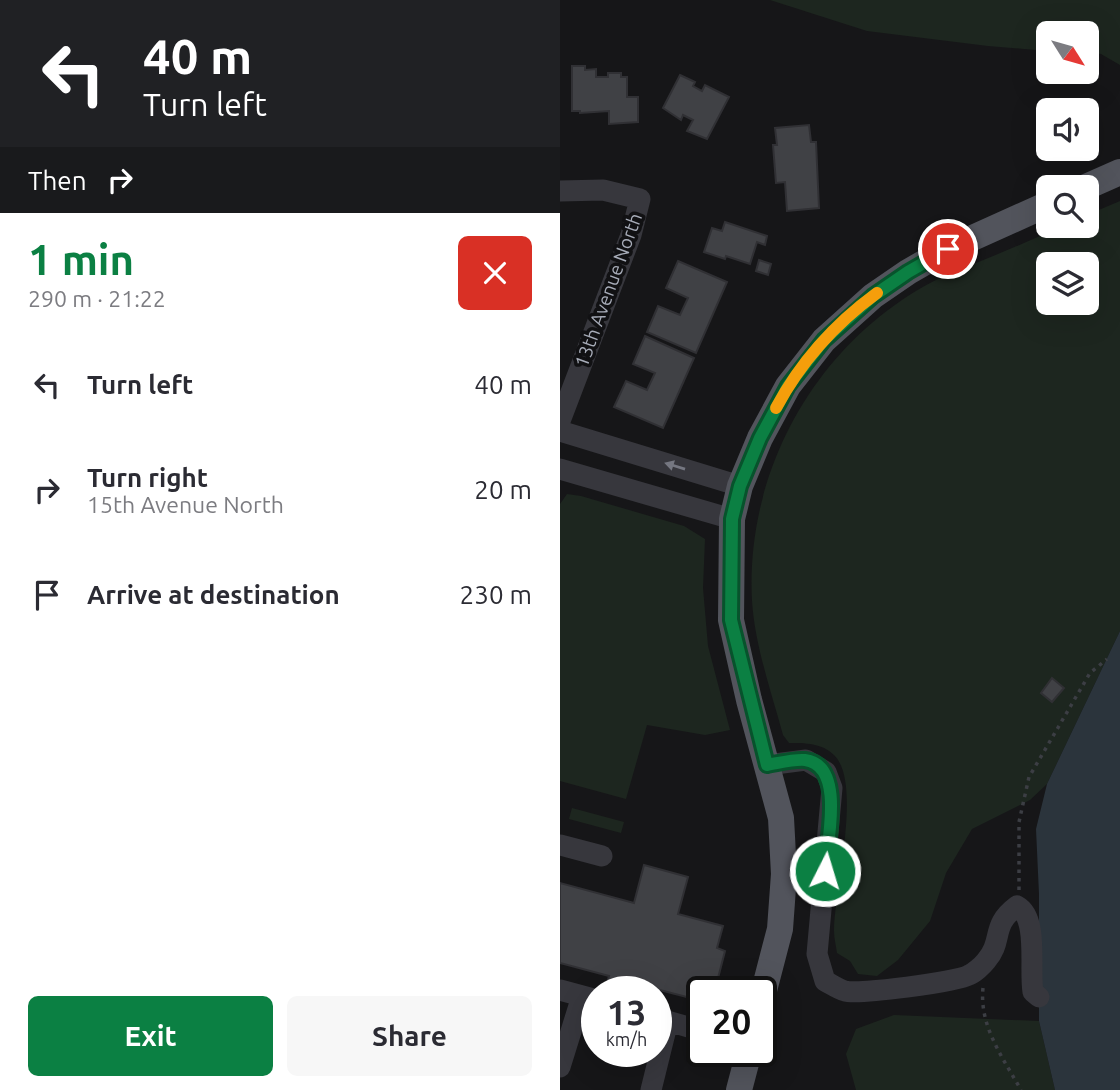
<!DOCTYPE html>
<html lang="en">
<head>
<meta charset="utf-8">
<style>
  body { margin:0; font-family:Ubuntu,sans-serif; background:#f7f7f7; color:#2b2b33; height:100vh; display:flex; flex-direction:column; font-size:26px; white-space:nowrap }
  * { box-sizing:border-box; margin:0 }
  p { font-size:23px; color:#7c7c81 }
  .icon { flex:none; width:38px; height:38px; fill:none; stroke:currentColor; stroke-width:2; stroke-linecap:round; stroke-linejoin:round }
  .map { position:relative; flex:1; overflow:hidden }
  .panel { display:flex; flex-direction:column; background:#fff; width:560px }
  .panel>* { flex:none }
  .hud { background:#202124; color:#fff; overflow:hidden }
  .needle { width:46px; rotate:127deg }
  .buttons { position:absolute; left:476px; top:21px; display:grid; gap:14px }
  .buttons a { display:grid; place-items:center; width:63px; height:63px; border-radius:10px; background:#fff; box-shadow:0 7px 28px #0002; font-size:35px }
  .speed { position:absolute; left:21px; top:976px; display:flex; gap:14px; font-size:35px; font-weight:700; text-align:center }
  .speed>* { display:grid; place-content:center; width:91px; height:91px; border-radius:50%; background:#fff; box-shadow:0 7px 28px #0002; line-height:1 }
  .speed small { font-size:18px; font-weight:400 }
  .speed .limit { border:4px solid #111; border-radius:10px; background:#fff; color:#111 }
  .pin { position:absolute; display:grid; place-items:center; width:60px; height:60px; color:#fff; margin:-30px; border:4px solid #fff; border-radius:50%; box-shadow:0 2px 7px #0007 }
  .me { position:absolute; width:77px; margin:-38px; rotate:5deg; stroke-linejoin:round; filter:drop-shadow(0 0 5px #0008) }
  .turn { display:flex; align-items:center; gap:24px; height:147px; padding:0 28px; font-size:32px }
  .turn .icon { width:91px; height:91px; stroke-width:2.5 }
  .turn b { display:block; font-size:49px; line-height:60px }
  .then { display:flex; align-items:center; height:66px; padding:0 28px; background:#0003; gap:14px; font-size:26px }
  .round { display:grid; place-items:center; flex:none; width:74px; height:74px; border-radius:10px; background:#f7f7f7 }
  .overview { display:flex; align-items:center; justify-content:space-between; height:119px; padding:0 28px }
  h1 { font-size:42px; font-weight:700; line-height:52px; color:#0b8043 }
  .action { display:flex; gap:14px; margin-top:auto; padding:14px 28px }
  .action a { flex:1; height:80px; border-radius:10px; background:#0b8043; color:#fff; font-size:28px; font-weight:700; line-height:80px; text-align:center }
  .action a+a { background:#f7f7f7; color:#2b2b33 }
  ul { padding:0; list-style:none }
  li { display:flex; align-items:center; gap:21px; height:105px; padding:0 28px }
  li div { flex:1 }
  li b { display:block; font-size:26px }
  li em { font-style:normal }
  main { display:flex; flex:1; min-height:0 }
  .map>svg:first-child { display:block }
  .green { fill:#1d261f; fill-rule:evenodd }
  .water { fill:#2b343c }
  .building { fill:#404145; stroke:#303034; stroke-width:2 }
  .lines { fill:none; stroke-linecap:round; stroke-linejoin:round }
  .path { stroke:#3c3e44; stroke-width:3.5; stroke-dasharray:3.5 5; stroke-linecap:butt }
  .minor { stroke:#37373d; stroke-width:21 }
  .major { stroke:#52545c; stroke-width:26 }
  .oneway { fill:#757781 }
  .route-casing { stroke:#07532c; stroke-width:18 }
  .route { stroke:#0b8043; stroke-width:12 }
  .slow { stroke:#f59e0b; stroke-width:12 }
  .labels { text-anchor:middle; stroke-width:7; stroke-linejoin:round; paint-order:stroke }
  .street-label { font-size:19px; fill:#a7acb8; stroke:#111113 }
</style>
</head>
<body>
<main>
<section class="panel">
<div class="hud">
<div class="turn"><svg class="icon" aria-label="left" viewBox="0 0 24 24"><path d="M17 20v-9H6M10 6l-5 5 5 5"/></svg><div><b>40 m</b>Turn left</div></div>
<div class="then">Then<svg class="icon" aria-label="right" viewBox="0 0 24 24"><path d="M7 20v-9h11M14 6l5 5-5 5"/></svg></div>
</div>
<div class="overview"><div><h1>1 min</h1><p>290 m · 21:22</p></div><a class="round" style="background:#d93025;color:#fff"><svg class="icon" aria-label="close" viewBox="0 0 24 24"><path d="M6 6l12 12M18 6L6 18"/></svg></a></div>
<ul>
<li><svg class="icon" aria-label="left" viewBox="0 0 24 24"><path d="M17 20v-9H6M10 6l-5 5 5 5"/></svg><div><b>Turn left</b></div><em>40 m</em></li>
<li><svg class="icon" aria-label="right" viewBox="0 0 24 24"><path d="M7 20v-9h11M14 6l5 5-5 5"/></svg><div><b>Turn right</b><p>15th Avenue North</p></div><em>20 m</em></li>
<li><svg class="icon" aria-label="arrive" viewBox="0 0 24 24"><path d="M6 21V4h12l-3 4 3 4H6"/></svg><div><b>Arrive at destination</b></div><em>230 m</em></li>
</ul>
<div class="action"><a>Exit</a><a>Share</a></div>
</section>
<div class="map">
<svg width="560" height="1090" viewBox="0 0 560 1090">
  <rect width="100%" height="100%" fill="#161618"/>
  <!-- green -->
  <path class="green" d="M 210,0 L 560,0 L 560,65 L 541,54 L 527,53 L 527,33 L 488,33 L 488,51 L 428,46 L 307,31 Z
    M 560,201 L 560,631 L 487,784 L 470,800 L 412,829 L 386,873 L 370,921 L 338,960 L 317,976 L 298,974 L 290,961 L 277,953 C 276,946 274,938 274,931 C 274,891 303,783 274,755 C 262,743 245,743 229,743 L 223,735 C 211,691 195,646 192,601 C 185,470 257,343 372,282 C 387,274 404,268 421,261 C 448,250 476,238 503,226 L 527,226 L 527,215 ZM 488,264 L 527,264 L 527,303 L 488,303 Z
    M 7,494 L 21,496 L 124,526 L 145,539 L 143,588 L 148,646 L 170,730 L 145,735 L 87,725 L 66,799 L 0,781 L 0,504 Z
    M 12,808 L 64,822 L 61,833 L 9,819 Z
    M 334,1015 L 479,1021 L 495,1090 L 296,1090 L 286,1054 L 296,1029 Z"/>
  <!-- water -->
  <path class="water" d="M 560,631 L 560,1090 L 495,1090 L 479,1021 L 479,894 L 476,829 L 487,784 Z"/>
  <!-- building -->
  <path class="building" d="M 12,66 L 25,66 L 25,70 L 36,69 L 36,77 L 48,77 L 48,73 L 61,73 L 61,77 L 67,77 L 67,97 L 78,97 L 78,122 L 49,124 L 49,111 L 20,113 L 20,111 L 12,111 Z
    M 120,75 L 135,82 L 133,86 L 142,91 L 145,85 L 169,97 L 147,139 L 127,131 L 133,120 L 123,115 L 121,120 L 103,108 Z
    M 249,125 L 251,142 L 256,142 L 259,208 L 227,211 L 225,182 L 216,183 L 213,145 L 217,145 L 215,128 Z
    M 165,222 L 207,236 L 205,245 L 197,242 L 190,264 L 166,256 L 165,259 L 144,252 L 152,228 L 162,231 Z
    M 199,260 L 211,264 L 208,275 L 196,271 Z
    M 118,261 L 167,282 L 136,353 L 87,332 L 98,306 L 120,315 L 128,298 L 106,288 Z
    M 85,336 L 134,358 L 103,428 L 54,407 L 66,381 L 87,390 L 95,373 L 73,364 Z
    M 492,678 L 504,688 L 492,702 L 481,693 Z
    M 84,865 L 128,877 L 118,914 L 163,926 L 157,948 L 165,951 L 157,982 L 148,980 L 145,992 L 142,992 L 142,1001 L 92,988 L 91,992 L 51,992 L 45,990 L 49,976 L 0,963 L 0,883 L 74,903 Z"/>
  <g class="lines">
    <!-- path -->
    <path class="path" d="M 459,890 L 459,822 L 469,777 L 530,673 L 547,659
      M 423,988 C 419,1026 443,1058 461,1090"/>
    <!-- minor -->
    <path class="minor" d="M 0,191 L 43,190 L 80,199 L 71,235 L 0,421
      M 0,431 L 180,486
      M 0,469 L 172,519
      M 207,765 L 246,760 L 266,772 L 272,788 L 257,954 L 265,981 C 271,984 278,989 285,991 C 297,995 397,982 409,975 C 414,973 422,966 426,961 C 444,940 430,926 457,906 C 479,918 469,968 473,992 L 479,997
      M 0,845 L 42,856
      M 0,990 L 37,1000
      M 97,1018 L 142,1031
      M 0,1067 L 22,996
      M 91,1090 L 108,1021"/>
    <!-- major -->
    <path class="major" d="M 526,187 L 560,172
      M 201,1002 L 220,929 L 224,874 L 221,818 L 189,700 L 171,620 L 172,519 L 180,486 L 200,438 L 228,386 L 264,340 L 313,296 L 348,272 L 388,249 L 488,204
      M 179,1090 L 189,1052"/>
  </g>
  <!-- one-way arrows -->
  <defs><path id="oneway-solid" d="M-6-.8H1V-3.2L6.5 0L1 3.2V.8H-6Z" transform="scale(1.75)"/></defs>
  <use class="oneway" href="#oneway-solid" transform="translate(115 466) rotate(-163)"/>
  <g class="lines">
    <defs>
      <path id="route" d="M 265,871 C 267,843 286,765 245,760 C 234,759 219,763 207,765 L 171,620 L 172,519 L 180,486 L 200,438 L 228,386 L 264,340 L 313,296 L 348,272 L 388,249"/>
    </defs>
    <!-- route casing -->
    <use href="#route" class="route-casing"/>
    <!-- route -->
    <use href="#route" class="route"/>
    <!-- slow -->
    <path class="slow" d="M 216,408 C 240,363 276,323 317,293"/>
  </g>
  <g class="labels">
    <!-- street labels -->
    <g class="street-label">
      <text transform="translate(48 290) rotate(-70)" y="7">13th Avenue North</text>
    </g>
  </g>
</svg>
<div class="buttons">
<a><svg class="needle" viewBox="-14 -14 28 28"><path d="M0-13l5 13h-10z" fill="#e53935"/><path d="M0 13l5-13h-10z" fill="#7c7c81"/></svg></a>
<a><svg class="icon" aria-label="sound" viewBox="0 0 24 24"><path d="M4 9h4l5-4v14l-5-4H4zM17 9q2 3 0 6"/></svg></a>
<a><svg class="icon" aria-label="search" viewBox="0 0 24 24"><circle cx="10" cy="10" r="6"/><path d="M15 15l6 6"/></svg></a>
<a><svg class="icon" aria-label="layers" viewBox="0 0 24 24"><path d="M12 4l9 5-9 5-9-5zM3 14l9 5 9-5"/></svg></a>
</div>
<div class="speed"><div>13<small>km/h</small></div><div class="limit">20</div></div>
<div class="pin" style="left:388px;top:249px;background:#d93025"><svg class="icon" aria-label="arrive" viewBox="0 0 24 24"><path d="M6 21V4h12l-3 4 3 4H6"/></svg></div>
<svg class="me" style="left:265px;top:871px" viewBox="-20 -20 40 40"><circle r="17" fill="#0b8043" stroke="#fff" stroke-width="3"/><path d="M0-11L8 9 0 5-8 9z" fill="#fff"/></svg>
</div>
</main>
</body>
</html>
